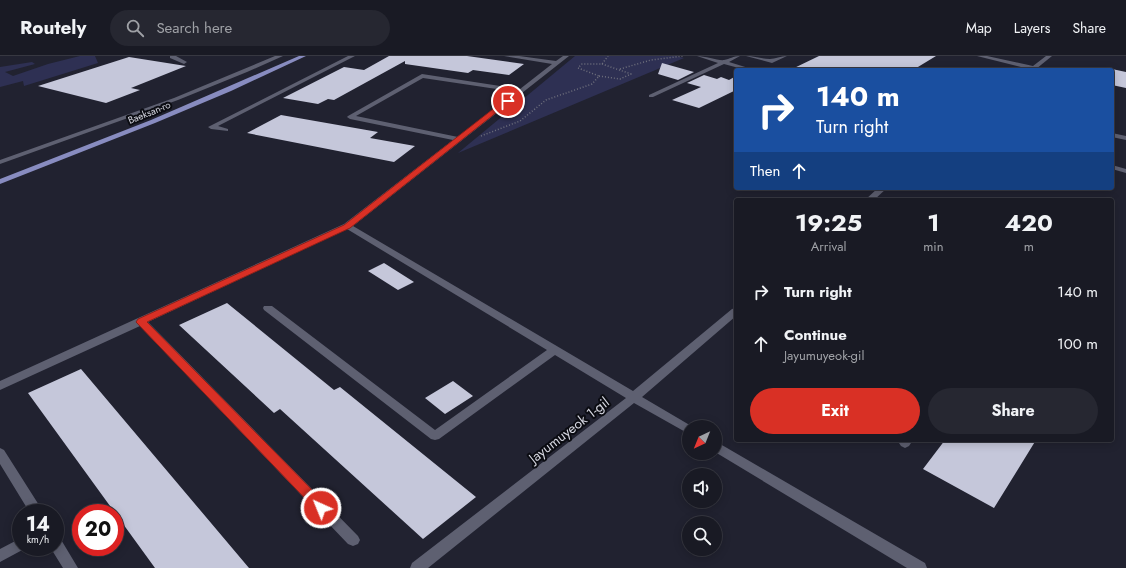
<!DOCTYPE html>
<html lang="en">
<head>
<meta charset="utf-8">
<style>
  body { margin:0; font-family:Jost,sans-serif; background:#262731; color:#f1f3f6; height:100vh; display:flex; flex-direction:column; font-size:15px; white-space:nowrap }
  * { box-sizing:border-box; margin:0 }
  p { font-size:13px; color:#9fa1a6 }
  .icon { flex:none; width:22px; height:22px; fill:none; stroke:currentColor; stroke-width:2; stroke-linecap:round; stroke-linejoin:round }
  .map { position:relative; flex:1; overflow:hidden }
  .side { position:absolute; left:734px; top:142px; width:380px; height:244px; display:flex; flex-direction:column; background:#191a24; border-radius:4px; box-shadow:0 2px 10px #0003,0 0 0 1px #373841 }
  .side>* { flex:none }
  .banner { position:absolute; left:734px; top:12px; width:380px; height:122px; border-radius:4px; box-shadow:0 2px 10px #0003,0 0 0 1px #373841; background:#1a4fa0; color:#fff; overflow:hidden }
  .needle { width:26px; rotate:223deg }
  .controls { position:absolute; left:682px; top:364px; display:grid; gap:8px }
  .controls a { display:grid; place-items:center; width:40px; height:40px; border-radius:50%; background:#191a24; box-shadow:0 2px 10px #0003,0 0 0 1px #373841; font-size:20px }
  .speed { position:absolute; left:12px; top:448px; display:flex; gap:8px; font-size:20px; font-weight:700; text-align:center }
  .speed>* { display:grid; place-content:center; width:52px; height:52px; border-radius:50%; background:#191a24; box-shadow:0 2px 10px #0003,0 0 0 1px #373841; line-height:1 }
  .speed small { font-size:10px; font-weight:400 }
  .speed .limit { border:6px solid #d22; background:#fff; color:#111 }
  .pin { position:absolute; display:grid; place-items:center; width:34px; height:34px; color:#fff; margin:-17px; border:2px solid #fff; border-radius:50%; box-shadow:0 1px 4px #0007 }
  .me { position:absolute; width:44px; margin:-22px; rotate:316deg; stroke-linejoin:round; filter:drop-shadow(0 0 3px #0008) }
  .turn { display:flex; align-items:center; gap:14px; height:84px; padding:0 16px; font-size:18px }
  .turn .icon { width:52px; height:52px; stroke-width:2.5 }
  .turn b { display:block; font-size:28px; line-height:34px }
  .then { display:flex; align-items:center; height:38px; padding:0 16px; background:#0003; gap:8px; font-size:15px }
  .eta { display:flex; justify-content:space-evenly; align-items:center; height:68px; text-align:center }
  .eta b { font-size:24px; font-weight:700; line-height:28px }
  .primary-button { display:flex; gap:8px; margin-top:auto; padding:8px 16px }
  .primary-button a { flex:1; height:46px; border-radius:24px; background:#d93025; color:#fff; font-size:16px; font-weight:700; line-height:46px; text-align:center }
  .primary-button a+a { background:#262731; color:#f1f3f6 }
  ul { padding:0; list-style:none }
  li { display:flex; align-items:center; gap:12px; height:52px; padding:0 16px }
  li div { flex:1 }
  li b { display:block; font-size:15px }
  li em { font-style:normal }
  header { display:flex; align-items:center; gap:24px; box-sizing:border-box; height:56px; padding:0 20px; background:#191a24; border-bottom:1px solid #373841 }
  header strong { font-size:19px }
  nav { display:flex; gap:22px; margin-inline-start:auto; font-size:14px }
  .search { width:280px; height:36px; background:#262731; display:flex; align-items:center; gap:10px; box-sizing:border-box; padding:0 14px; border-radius:22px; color:#9fa1a6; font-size:15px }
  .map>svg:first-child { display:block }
  .green { fill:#2e3053 }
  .building { fill:#c5c7da }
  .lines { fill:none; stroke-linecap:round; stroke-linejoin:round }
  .path { stroke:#6f707d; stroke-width:1.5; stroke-dasharray:1 2; stroke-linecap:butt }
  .minor { fill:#5e6071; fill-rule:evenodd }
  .major { fill:#888cc0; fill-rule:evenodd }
  .route { fill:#d93025; stroke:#8d1f18 }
  .labels { text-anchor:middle; stroke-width:4; stroke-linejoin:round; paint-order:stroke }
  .far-street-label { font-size:10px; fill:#d6d7e1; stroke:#0b0c12 }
  .near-street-label { font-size:14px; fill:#d6d7e1; stroke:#0b0c12 }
</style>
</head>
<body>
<header>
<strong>Routely</strong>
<div class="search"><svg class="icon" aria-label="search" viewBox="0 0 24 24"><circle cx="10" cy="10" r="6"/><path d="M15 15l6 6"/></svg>Search here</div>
<nav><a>Map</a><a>Layers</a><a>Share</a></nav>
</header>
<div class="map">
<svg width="1126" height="512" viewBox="0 0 1126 512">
  <rect width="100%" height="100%" fill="#212230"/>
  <!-- green -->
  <path class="green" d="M 80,0 L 95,0 L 98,7 L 24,30 L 23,25 L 0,31 L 0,11 L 32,6 L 35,8 L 5,16 L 13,20 L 48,8 Z
    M 575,0 L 676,0 L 684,2 L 458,97 Z"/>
  <!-- building -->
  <path class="building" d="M 389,0 L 467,0 L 524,8 L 509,19 L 473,14 L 468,17 L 405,8 L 405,5 L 334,44 L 328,43 L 318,48 L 283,42 L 344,11 L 364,14 Z
    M 819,0 L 936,0 L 913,14 L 790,14 Z
    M 129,1 L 186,10 L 131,32 L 140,34 L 106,47 L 38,30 Z
    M 662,7 L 694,16 L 678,24 L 658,18 Z
    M 1112,13 L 1126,16 L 1126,32 L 1112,29 Z
    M 704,19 L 717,23 L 721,21 L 729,24 L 736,20 L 736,34 L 699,52 L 672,44 L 701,31 L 687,27 Z
    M 281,59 L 378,76 L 370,82 L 415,90 L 394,106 L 247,77 Z
    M 384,207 L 414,226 L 398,234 L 368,215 Z
    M 227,247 L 334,334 L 340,331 L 476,441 L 423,483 L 280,353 L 274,357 L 179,269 Z
    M 81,313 L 249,512 L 155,512 L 28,337 Z
    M 453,325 L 473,340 L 445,358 L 425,342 Z
    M 945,384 L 1036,384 L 994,452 L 923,413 Z"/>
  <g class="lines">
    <!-- path -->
    <path class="path" d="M 620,13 L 651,4 L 683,0
      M 599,20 L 620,23 L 631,18 L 602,8
      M 481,80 L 520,65 L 546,44 L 592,28 L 599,20 L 578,12 L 582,8 L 602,8 L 608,0"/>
    <!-- minor -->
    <path class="minor" d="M 170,0 L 176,0 L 187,6 L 184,8 L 170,2 Z
      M 275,0 L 283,0 L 247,16 L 178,44 L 0,108 L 0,104 L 174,42 Z
      M 348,0 L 355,0 L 218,70 L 228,73 L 228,75 L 211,73 L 208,71 Z
      M 504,0 L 519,0 L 556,5 L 563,0 L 569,0 L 353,170 L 633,335 L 732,253 L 736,252 L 736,260 L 642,341 L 693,371 L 689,371 L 689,378 L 634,347 L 428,512 L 410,512 L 412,507 L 626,342 L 555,299 L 439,383 L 435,384 L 431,383 L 264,254 L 263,252 L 264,250 L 272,250 L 435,374 L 547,294 L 347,173 L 148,266 L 358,480 L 360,484 L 358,488 L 353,490 L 348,488 L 140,270 L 0,334 L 0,325 L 344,168 L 453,84 L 350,63 L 347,61 L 348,60 L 422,18 L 520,33 L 552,8 ZM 423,22 L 516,36 L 458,81 L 356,60 Z
      M 697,0 C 705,0 719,5 724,4 C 730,3 733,0 740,0 L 729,6 L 755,14 L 746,14 L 724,8 L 653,41 L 649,41 L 649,39 L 718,7 Z
      M 746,0 C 755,0 762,3 770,3 C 775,3 781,0 787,0 L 772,7 Z
      M 977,0 L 987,0 L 1033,10 L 1046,0 L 1052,0 L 1036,13 L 1028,14 L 1029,13 Z
      M 1112,77 L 1126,80 L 1126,84 L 1112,81 Z
      M 1112,109 L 1126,113 L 1126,117 L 1112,113 Z
      M 878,132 L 887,132 L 874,144 L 865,144 Z
      M 901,384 L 913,384 L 909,390 L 905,392 L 901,390 L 899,387 Z
      M 715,385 L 925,507 L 927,512 L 907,512 L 715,396 Z
      M 0,392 L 4,394 L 44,457 L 30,457 L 0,408 Z
      M 55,480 L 60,482 L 78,512 L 63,512 L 50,491 L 55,491 Z
      M 21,482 L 21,491 L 27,491 L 26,492 L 0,506 L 0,493 Z"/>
    <!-- major -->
    <path class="major" d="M 299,0 L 306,0 L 231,35 L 155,67 L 0,128 L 0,123 L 151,64 Z"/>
  </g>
  <!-- route -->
  <path class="route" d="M 506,43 L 511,45 L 350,172 L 147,266 L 326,448 L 327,452 L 326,455 L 321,457 L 317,455 L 136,266 L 138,263 L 344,169 Z"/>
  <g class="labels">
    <!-- far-street labels -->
    <g class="far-street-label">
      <text transform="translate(149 56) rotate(-22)" y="4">Baeksan-ro</text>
    </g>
    <!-- near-street labels -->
    <g class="near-street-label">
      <text transform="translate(569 374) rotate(-38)" y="5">Jayumuyeok 1-gil</text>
    </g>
  </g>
</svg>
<div class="controls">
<a><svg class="needle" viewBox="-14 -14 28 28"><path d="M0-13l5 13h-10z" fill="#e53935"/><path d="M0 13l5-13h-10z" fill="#9fa1a6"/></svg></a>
<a><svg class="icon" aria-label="sound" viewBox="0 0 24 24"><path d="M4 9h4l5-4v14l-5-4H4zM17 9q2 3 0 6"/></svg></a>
<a><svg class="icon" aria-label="search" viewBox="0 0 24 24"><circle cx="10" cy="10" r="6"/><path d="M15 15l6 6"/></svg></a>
</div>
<div class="speed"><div>14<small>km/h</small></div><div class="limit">20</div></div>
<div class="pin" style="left:508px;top:45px;background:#d93025"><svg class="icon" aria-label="arrive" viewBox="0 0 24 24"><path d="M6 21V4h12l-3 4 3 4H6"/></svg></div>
<svg class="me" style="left:321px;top:452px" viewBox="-20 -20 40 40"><circle r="17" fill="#d93025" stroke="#fff" stroke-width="3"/><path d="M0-11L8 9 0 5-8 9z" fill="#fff"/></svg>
<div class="banner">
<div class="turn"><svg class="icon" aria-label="right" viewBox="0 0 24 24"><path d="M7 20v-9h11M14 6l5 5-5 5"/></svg><div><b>140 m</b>Turn right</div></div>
<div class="then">Then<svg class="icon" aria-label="ahead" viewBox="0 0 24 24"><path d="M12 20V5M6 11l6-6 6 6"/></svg></div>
</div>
<section class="side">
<div class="eta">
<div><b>19:25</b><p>Arrival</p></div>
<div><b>1</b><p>min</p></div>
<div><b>420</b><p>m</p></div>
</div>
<ul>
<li><svg class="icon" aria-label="right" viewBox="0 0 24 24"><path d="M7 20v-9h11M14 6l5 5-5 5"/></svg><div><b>Turn right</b></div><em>140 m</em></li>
<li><svg class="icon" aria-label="ahead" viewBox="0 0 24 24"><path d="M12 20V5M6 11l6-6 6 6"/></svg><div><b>Continue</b><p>Jayumuyeok-gil</p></div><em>100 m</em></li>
</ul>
<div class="primary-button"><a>Exit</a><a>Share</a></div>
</section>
</div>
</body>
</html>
